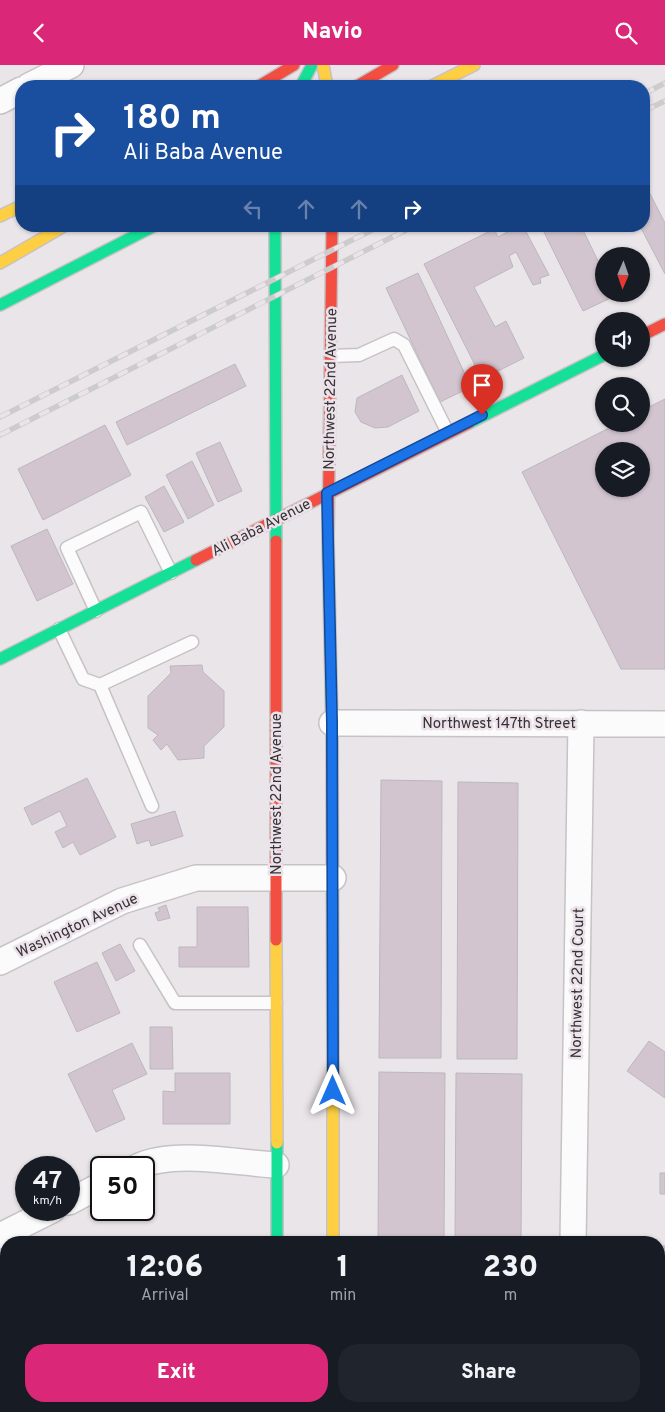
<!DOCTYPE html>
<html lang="en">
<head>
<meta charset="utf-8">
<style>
  body { margin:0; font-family:Overpass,sans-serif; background:#20242c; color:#f1f3f6; height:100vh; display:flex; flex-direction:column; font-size:19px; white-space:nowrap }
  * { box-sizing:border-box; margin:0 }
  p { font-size:16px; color:#9ea1a6 }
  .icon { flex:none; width:28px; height:28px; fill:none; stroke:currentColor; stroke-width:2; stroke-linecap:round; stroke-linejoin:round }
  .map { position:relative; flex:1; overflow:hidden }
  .panel { position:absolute; left:0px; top:1171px; width:665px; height:176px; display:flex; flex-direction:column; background:#171b24; border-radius:20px 20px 0 0; box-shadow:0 1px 4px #0004 }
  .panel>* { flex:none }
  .guide { position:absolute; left:15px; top:15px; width:635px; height:152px; border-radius:20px; box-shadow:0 1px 4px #0004; background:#1a4fa0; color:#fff; overflow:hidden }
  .needle { width:32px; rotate:182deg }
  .fabs { position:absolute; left:595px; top:182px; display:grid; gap:10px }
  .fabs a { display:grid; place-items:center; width:55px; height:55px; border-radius:50%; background:#171b24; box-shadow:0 1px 4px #0004; font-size:25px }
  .speed { position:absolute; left:15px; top:1091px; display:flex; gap:10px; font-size:25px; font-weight:700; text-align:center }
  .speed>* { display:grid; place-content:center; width:65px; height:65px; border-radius:50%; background:#171b24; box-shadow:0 1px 4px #0004; line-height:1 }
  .speed small { font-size:12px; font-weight:400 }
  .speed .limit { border:2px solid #111; border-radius:8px; background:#fff; color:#111 }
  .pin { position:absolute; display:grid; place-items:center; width:42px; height:42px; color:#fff; margin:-51px -21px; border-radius:50% 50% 50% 0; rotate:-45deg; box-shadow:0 0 5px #0007 }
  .pin .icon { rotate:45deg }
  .me { position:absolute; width:55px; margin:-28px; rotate:0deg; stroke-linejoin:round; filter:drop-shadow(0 0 4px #0008) }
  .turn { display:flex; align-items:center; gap:18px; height:105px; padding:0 25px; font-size:22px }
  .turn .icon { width:65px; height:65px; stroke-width:2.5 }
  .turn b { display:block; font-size:35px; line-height:42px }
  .lanes { display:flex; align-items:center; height:48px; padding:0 25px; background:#0003; justify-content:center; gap:25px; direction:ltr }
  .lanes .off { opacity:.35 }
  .eta { display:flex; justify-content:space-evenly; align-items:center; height:85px; text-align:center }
  .eta b { font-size:30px; font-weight:800; line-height:35px }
  .action { display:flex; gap:10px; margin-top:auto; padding:10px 25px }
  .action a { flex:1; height:58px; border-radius:20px; background:#db2777; color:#fff; font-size:20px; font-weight:800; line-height:58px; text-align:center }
  .action a+a { background:#20242c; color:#f1f3f6 }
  header { display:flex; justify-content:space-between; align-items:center; height:65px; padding:0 25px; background:#db2777; color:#fff; font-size:22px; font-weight:800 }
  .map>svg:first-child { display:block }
  .building { fill:#d2c5d0; stroke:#bbb8bb; fill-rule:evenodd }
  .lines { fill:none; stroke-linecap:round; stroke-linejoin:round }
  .lane-casing { stroke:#c6c2c5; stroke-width:15 }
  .street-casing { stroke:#c6c2c5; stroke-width:28 }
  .fast-casing { stroke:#c6c2c5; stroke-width:14 }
  .slow-casing { stroke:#c6c2c5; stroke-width:14 }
  .jam-casing { stroke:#c6c2c5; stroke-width:14 }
  .lane { stroke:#fcfbfc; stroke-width:12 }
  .street { stroke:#fcfbfc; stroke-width:25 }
  .fast { stroke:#16e098; stroke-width:11 }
  .slow { stroke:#ffcf43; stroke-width:11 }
  .jam { stroke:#f24e42; stroke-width:11 }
  .rail-casing { stroke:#ccc; stroke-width:5.5 }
  .rail { stroke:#ece3ea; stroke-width:4; stroke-dasharray:11; stroke-linecap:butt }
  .route-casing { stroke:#114b97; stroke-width:12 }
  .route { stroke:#1a73e8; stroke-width:9 }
  .labels { text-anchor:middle; stroke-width:5; stroke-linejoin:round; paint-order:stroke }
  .street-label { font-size:15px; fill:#363235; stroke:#ece3ea }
</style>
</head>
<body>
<header><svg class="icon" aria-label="back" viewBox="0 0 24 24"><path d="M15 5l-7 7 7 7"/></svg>Navio<svg class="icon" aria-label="search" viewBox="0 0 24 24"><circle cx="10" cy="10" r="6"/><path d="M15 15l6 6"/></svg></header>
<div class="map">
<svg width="665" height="1347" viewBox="0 0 665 1347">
  <rect width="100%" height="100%" fill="#eae5e9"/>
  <!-- building -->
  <path class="building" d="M 644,117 L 665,158 L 665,209 L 640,161 L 644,161 Z
    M 518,161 L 523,161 L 549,210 L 540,213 L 541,218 L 533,220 L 516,187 L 509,191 L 513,202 L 474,222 L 495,262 L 506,256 L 524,293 L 482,314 L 424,199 L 494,164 L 498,172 Z
    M 541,161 L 581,161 L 604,208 L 604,229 L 615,231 L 583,246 Z
    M 418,208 L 471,322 L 440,337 L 386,223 Z
    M 235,299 L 246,321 L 127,380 L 116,357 Z
    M 402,310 L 419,346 L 388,362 L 375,363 L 361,357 L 355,347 L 357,333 Z
    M 665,334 L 665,604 L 621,604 L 522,407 L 617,359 L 641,359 L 641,346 ZM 604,386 L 641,386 L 641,424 L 604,424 Z
    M 105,360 L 131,410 L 43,455 L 18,404 Z
    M 220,377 L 242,426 L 218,437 L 196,388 Z
    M 192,396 L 214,440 L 188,454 L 166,410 Z
    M 164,421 L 184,457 L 164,467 L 145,432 Z
    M 47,464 L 73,519 L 37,536 L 11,481 Z
    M 202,600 L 203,607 L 224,626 L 224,662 L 204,681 L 204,693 L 178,695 L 167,679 L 161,685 L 153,675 L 158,670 L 148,663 L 148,631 L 171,608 L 170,601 Z
    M 87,713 L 116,772 L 80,790 L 73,777 L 63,783 L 55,767 L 67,761 L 60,746 L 32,760 L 24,743 Z
    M 381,715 L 442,716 L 441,993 L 379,993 Z
    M 458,717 L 518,718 L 517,994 L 457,994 Z
    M 175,746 L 183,771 L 151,781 L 149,775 L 137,779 L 131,759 Z
    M 166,840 L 170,853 L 158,856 L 155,848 L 160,846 L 158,843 Z
    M 197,842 L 248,842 L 249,902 L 179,902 L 179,882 L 197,882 Z
    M 120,879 L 135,906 L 116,916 L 102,888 Z
    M 97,897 L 120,948 L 77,967 L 54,917 Z
    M 150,962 L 172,962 L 173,1004 L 150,1004 Z
    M 649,976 L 665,987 L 665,1033 L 627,1006 Z
    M 132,978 L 147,1009 L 112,1025 L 125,1054 L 96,1067 L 68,1009 Z
    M 379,1007 L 445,1008 L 444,1178 L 378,1178 Z
    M 175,1008 L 230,1008 L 230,1059 L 163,1059 L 163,1026 L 175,1027 Z
    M 456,1008 L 522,1009 L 521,1178 L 455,1178 Z
    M 660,1108 L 665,1108 L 665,1129 L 660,1129 Z
    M 659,1181 L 665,1181 L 665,1286 L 659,1286 Z
    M 6,1216 L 6,1250 L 0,1253 L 0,1219 Z
    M 6,1259 L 6,1290 L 0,1293 L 0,1263 Z
    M 12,1341 L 56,1341 L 58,1347 L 15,1347 Z
    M 70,1341 L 106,1341 L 108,1345 L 73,1347 Z"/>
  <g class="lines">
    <defs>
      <path id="lane" d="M 331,291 L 359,290 L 394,274 L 404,280 L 448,368
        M 96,546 L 67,483 L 141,447 L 171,508
        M 59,564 L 83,614 L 100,620
        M 152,741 L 100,620 L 192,577
        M 140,880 L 175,938 L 276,938"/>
      <path id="street" d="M 29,21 L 71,0
        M 0,36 L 21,25
        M 332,658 L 665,659
        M 0,897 L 122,836 L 196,813 L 333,813
        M 137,1102 C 174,1084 235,1098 276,1100
        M 69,1137 L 101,1120
        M 0,1171 L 52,1145
        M 573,1178 L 581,658
        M 482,1347 L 570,1342 L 665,1343"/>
      <path id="fast" d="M 301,21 L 312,0
        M 275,161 L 276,476
        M 0,240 L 154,161
        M 469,358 L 604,290
        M 328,477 L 332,666
        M 0,594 L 196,495
        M 277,1078 L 277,1178"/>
      <path id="slow" d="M 323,0 L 327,21
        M 432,21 L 474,0
        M 0,151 L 21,141
        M 0,198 L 64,161
        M 276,875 L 277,1078
        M 333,1024 L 333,1178
        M 277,1341 L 277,1347
        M 332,1341 L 332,1347"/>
      <path id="jam" d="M 259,21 L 294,0
        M 357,21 L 393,0
        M 641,271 L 665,259
        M 276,476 L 276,875
        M 328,477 L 332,161
        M 196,495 L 469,358
        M 332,666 L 333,1024"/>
    </defs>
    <!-- lane casing -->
    <use href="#lane" class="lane-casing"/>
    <!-- street casing -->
    <use href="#street" class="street-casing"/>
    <!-- fast casing -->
    <use href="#fast" class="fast-casing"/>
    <!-- slow casing -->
    <use href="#slow" class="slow-casing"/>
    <!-- jam casing -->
    <use href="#jam" class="jam-casing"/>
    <!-- lane -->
    <use href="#lane" class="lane"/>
    <!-- street -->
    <use href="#street" class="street"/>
    <!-- fast -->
    <use href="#fast" class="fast"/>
    <!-- slow -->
    <use href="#slow" class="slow"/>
    <!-- jam -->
    <use href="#jam" class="jam"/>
    <defs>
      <path id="rail" d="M 644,29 L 665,18
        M 644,46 L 665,36
        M 0,352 L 380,161
        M 0,370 L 414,161"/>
    </defs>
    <!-- rail casing -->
    <use href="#rail" class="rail-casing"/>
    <!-- rail -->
    <use href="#rail" class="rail"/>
  </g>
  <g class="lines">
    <defs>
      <path id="route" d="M 333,1026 L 332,658 L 327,428 L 482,350"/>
    </defs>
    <!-- route casing -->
    <use href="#route" class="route-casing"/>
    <!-- route -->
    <use href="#route" class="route"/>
  </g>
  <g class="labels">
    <!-- street labels -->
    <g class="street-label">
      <text transform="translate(330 324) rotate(-89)" y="5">Northwest 22nd Avenue</text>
      <text transform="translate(261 462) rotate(-27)" y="5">Ali Baba Avenue</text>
      <text x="499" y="663">Northwest 147th Street</text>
      <text transform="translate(276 729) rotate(-90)" y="5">Northwest 22nd Avenue</text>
      <text transform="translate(77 860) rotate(-25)" y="5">Washington Avenue</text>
      <text transform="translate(577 918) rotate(-89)" y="5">Northwest 22nd Court</text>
    </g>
  </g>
</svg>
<div class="fabs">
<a><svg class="needle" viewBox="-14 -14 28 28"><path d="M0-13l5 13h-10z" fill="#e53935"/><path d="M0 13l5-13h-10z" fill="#9ea1a6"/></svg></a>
<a><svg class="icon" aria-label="sound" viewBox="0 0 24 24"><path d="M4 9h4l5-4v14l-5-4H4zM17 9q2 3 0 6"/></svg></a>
<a><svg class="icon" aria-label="search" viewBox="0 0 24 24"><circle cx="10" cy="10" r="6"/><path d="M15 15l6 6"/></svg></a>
<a><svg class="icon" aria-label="layers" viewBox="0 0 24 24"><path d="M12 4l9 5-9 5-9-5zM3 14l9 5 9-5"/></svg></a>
</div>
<div class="speed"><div>47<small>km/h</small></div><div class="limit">50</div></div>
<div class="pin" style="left:482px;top:350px;background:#d93025"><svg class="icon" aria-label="arrive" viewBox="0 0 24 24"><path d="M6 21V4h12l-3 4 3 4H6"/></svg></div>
<svg class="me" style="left:333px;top:1026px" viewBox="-20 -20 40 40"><path d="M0-17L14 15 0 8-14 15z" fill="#1a73e8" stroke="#fff" stroke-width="4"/></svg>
<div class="guide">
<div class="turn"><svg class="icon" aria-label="right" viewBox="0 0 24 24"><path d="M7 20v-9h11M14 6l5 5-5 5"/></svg><div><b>180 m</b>Ali Baba Avenue</div></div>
<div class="lanes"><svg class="icon off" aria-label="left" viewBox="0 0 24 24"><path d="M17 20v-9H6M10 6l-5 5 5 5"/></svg><svg class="icon off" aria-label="ahead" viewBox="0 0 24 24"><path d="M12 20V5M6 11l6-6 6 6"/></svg><svg class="icon off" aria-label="ahead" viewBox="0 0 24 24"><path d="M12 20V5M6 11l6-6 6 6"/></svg><svg class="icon" aria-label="right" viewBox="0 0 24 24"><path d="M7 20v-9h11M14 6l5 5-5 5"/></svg></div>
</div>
<section class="panel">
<div class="eta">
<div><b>12:06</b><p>Arrival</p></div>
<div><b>1</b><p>min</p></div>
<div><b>230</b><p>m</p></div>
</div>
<div class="action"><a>Exit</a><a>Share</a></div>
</section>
</div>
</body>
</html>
